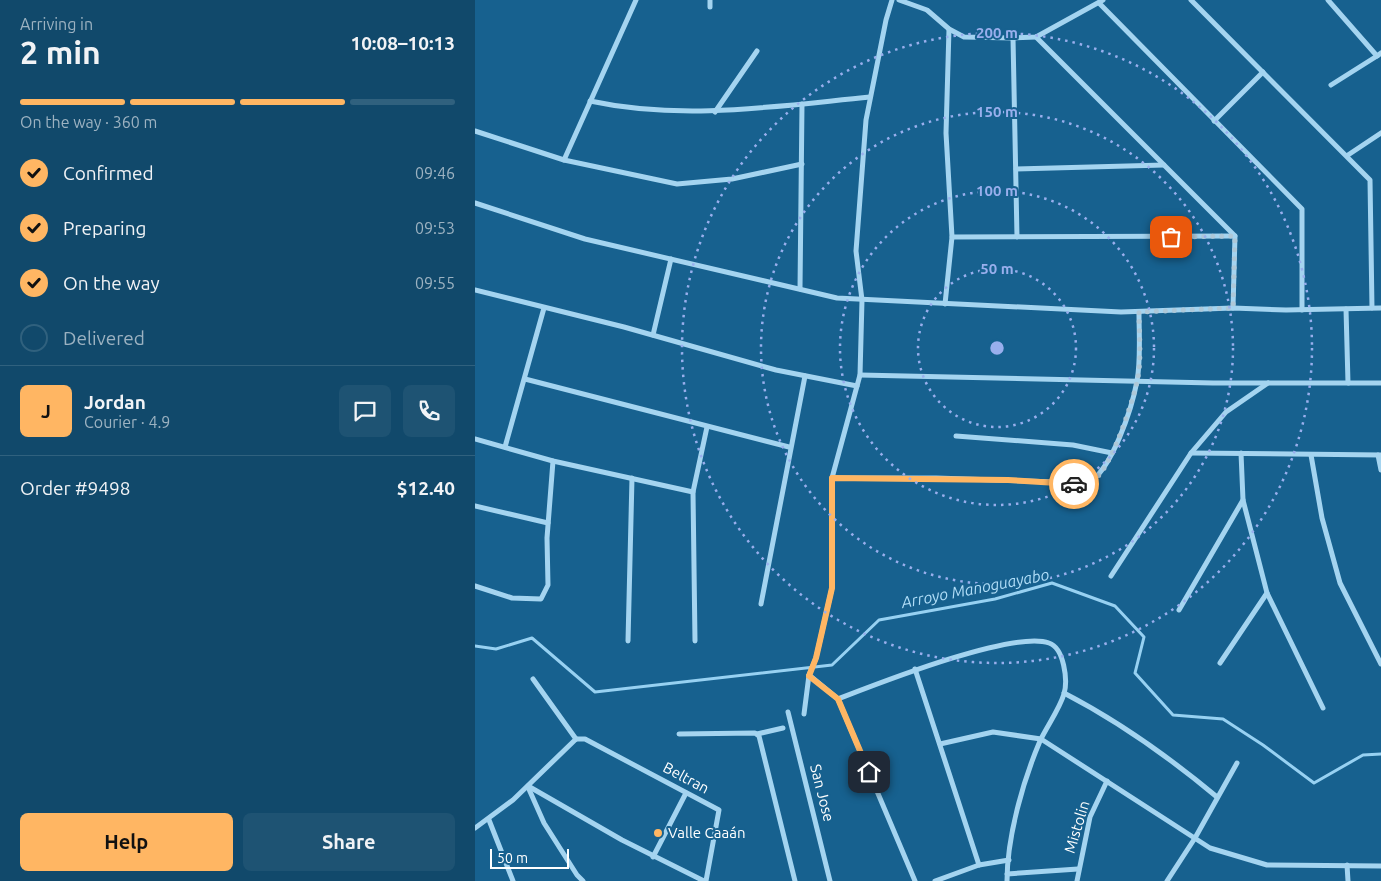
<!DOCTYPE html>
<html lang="en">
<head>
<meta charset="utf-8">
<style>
  body { margin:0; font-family:Ubuntu,sans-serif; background:#1e5373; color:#f1f3f6; height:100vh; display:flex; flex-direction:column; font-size:19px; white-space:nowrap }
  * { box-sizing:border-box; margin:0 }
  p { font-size:16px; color:#9cb2c1 }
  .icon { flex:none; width:28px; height:28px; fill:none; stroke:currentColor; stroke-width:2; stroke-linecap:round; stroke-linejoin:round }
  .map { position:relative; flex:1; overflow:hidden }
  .details { display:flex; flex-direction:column; background:#11496b; width:475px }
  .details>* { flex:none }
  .scale { position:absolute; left:15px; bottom:12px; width:79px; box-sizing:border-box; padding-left:5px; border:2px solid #fff; border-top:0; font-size:14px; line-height:18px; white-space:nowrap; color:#fff; -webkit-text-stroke:4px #17618f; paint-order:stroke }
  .pin { position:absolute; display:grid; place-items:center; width:42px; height:42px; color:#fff; margin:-21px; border-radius:10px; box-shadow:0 2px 8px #0006 }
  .courier { position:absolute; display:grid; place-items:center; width:50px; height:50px; margin:-25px; border:4px solid #ffb663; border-radius:50%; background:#fff; color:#222; box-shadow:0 1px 6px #0007 }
  .summary em { font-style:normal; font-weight:700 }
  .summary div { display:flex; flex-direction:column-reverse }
  .summary { display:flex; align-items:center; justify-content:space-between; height:85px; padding:0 20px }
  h1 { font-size:32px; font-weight:700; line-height:38px }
  .bar { display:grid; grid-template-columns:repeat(4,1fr); gap:8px 5px; align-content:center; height:60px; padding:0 20px }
  .bar i { height:6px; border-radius:4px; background:#30617e }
  .bar .active { background:#ffb663 }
  .bar p { grid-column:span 4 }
  .line { display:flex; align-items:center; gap:12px; padding:0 20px; border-top:1px solid #30617e }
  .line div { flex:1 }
  .round { display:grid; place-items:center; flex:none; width:52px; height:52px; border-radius:8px; background:#1e5373 }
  ol { padding:0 20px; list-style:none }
  li { display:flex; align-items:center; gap:15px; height:55px }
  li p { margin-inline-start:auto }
  li .icon { padding:5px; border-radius:50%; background:#ffb663; color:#111; stroke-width:4 }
  li:last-child { color:#9cb2c1 }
  li i { width:28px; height:28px; border:2px solid #30617e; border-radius:50% }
  .primary-button { display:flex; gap:10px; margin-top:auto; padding:10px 20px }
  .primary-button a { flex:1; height:58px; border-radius:8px; background:#ffb663; color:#111; font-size:20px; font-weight:700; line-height:58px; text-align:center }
  .primary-button a+a { background:#1e5373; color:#f1f3f6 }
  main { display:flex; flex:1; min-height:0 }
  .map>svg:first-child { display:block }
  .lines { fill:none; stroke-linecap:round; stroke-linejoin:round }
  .stream { stroke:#97d1f2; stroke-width:3 }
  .street { stroke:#a4d4f0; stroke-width:5 }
  .done { stroke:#aec8d8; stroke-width:5; stroke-dasharray:0 9 }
  .route { stroke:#ffb663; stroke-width:6 }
  .ring { fill:none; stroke:#99afed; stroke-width:2.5; stroke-dasharray:2.5 5 }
  .poi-dot { fill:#ffb663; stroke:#17618f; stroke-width:2 }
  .labels { text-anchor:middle; stroke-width:4; stroke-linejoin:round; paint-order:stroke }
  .street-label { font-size:15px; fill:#fff; stroke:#17618f }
  .poi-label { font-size:15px; fill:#fff; stroke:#17618f; text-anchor:start }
  .water-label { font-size:16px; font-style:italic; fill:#b0ddf7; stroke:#17618f }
  .centre { fill:#99afed; stroke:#17618f; stroke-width:2.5 }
  .ring-label { font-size:15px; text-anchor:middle; font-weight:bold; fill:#99afed; stroke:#17618f; stroke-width:4; stroke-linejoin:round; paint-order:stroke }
</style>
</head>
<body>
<main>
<section class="details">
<div class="summary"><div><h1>2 min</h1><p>Arriving in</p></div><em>10:08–10:13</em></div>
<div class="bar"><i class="active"></i><i class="active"></i><i class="active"></i><i></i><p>On the way · 360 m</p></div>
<ol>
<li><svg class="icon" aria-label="check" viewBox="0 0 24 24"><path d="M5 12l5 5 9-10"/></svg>Confirmed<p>09:46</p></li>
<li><svg class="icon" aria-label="check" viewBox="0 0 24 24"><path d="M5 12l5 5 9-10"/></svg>Preparing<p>09:53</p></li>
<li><svg class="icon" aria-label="check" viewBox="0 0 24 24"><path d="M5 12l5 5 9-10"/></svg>On the way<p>09:55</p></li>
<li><i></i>Delivered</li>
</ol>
<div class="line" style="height:90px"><b class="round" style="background:#ffb663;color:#111">J</b><div><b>Jordan</b><p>Courier · 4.9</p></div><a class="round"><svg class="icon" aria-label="chat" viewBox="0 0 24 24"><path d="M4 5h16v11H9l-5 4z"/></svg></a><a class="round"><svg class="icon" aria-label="phone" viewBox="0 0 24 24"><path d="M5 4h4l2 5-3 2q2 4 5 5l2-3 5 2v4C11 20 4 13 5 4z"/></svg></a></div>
<div class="line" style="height:65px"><div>Order #9498</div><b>$12.40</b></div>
<div class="primary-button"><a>Help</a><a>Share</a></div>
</section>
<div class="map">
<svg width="906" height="881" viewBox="0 0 906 881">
  <rect width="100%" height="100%" fill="#17618f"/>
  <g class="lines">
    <path class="stream" d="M0,646L21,649L57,638L120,692L357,665L404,620L520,599L577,583L640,606L669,637L660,673L698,715L748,719L788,745L839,783L888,755L906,754"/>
    <g class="street">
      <path d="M424,0L452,10L474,29L489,37L538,38L561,37L628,0"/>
      <path d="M716,0L895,180L897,308"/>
      <path d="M853,0L902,56L906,53"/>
      <path d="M624,3L827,209V310"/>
      <path d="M235,7V0"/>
      <path d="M561,37L760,236L758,308"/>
      <path d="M538,38L542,237"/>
      <path d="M856,85L902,56"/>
      <path d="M115,101C208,121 302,106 395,97"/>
      <path d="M240,112L282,51"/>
      <path d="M739,121L788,72"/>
      <path d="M0,131L89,160L202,184L257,179L327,164"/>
      <path d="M873,155L906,133"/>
      <path d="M89,160L161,0"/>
      <path d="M541,169L689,165"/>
      <path d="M0,203L110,239L362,298L646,312L758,308L811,310L906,308"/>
      <path d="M477,237L760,236"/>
      <path d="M325,289L327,104"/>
      <path d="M0,290L149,327L301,370L382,386"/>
      <path d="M470,304L477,237L471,133L474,29"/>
      <path d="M871,309L873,383"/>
      <path d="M178,335L196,259"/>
      <path d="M385,375L738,383H906"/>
      <path d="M50,379L314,447"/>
      <path d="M481,436L598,445L637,453"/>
      <path d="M0,439L78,461L218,492"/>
      <path d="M30,447L69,308"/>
      <path d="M716,453L906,455"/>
      <path d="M766,453L768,500L792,593L848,708"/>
      <path d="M836,455L847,518L865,583L906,664"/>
      <path d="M903,455L906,470"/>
      <path d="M357,478H461L613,483C637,470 657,408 662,381C666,360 664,334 664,312"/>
      <path d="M0,506L73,523"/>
      <path d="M636,576L716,453L751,412L793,383"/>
      <path d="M0,586L37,598L66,599L73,585L72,538L78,461"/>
      <path d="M286,604L330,376"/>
      <path d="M704,610L768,500"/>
      <path d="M153,641L157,478"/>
      <path d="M220,641L218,492L232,427"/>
      <path d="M745,663L792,593"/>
      <path d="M440,669L504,865"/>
      <path d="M334,675L363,699L440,881"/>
      <path d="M58,679L101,739"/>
      <path d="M589,693C645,722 694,757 742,797"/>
      <path d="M363,699C402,684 538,630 574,643C589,648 593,680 589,694C584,710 572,726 565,741C548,781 532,837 532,881"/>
      <path d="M313,712L355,881"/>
      <path d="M329,714L334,675L341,658L357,588V478L385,375L387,300L381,251L391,120L411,20L417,0"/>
      <path d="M204,734L280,733L284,736L320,881"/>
      <path d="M282,734L308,728"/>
      <path d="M101,739H110L244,810L231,881"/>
      <path d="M465,744L518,732L566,739L735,848L792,865L906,866"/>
      <path d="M53,786L147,840L229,881"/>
      <path d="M53,787L69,823L102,875L108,881"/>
      <path d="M14,820L38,881"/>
      <path d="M0,828L38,800L101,739"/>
      <path d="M178,857L211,793"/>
      <path d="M872,865L873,881"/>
      <path d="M532,874L603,869"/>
      <path d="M460,881L504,865L534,860"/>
      <path d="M602,881L615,817L632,781"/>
      <path d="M692,881L720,838L762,763"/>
    </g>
  </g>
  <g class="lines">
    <path class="done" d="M599,484C606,484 615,483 621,478C637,465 657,403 662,382C667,361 664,334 664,312L758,308L760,236L696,237"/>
    <path class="route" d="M394,772L363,699L334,676L341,658L357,588V478L533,480L599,484"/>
  </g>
  <g class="ring">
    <circle cx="522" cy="348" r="79"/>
    <circle cx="522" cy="348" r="157"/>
    <circle cx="522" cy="348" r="236"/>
    <circle cx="522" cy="348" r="315"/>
  </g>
  <circle class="poi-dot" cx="183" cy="833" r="5"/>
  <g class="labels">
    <g class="street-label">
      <text transform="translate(211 778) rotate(28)" y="5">Beltran</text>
      <text transform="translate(347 793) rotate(76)" y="5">San Jose</text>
      <text transform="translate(602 827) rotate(-73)" y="5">Mistolin</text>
    </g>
    <g class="poi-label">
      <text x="193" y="838">Valle Caaán</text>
    </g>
    <g class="water-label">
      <text transform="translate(500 588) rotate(-11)" y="6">Arroyo Manoguayabo</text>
    </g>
  </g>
  <circle cx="522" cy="348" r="8" class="centre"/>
  <g class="ring-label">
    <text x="522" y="38">200 m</text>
    <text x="522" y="117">150 m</text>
    <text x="522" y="196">100 m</text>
    <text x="522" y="274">50 m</text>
  </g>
</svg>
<div class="scale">50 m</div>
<div class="pin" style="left:696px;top:237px;background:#ea580c"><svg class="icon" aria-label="bag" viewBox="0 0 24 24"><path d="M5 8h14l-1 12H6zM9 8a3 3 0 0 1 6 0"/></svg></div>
<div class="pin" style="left:394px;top:772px;background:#1f2937"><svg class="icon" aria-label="home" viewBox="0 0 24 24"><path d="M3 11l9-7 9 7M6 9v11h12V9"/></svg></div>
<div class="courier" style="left:599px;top:484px"><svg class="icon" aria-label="car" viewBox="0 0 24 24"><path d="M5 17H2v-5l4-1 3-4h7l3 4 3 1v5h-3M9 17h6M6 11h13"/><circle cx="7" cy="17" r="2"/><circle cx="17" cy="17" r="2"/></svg></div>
</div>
</main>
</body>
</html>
